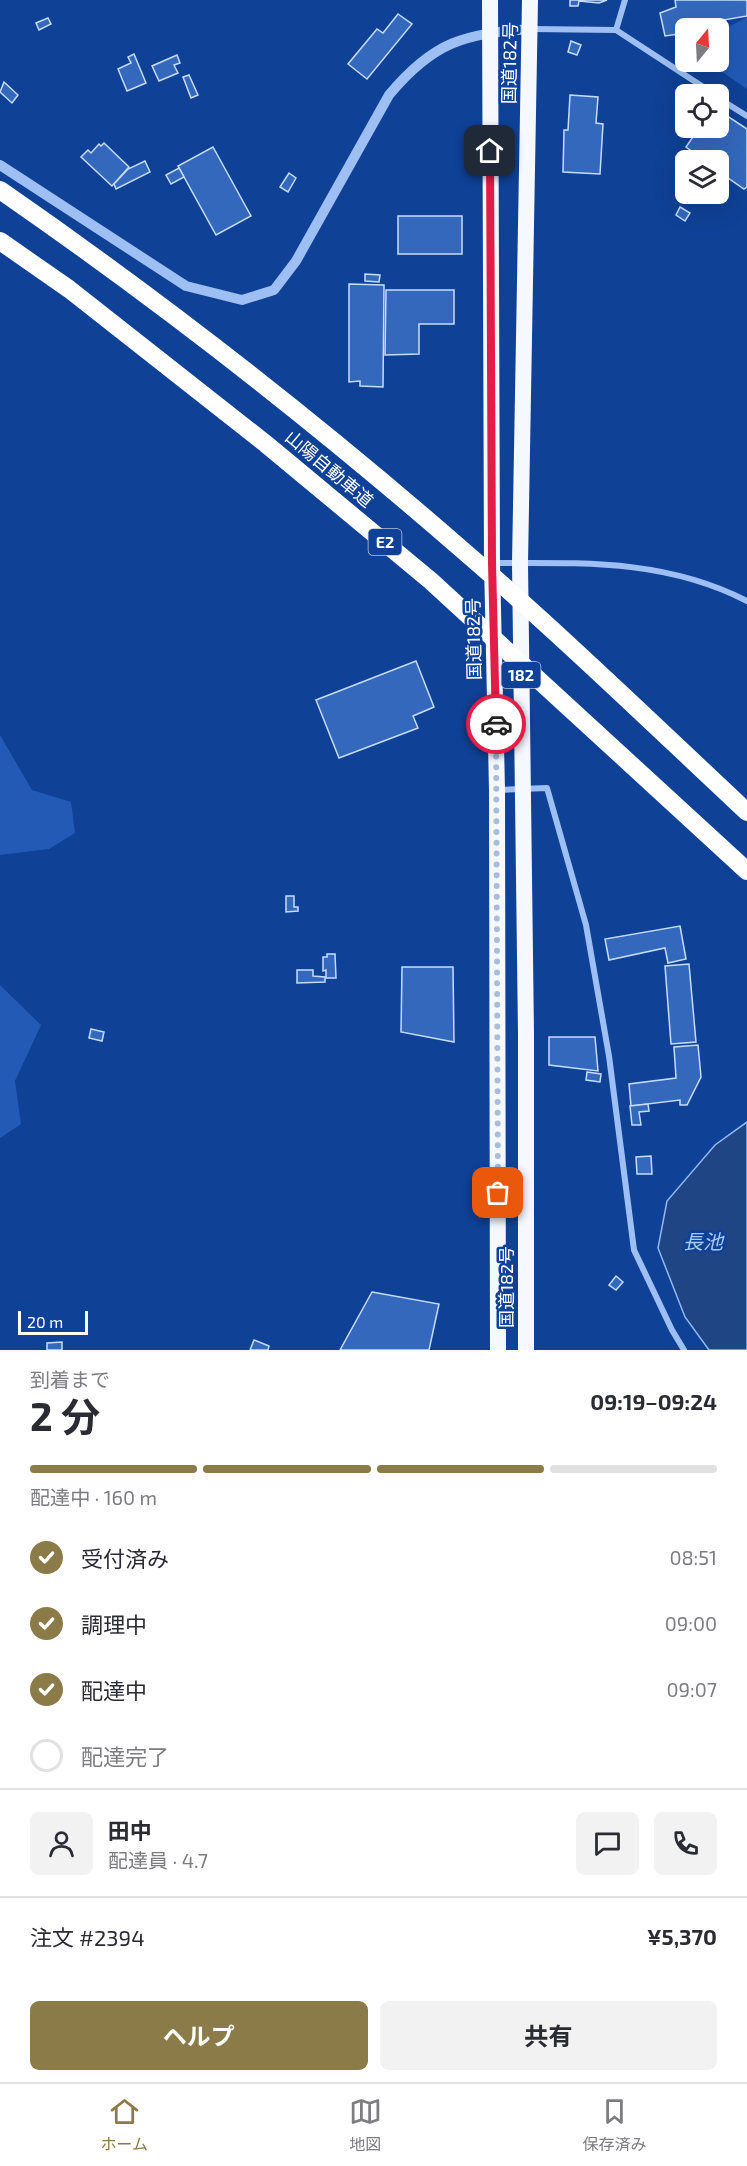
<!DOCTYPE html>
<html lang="ja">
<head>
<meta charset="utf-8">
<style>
  body { margin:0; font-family:"Exo 2","Noto Sans JP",sans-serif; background:#f2f2f3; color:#2b2b33; height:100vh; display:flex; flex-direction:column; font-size:22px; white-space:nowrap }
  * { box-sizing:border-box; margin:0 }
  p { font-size:20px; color:#7c7c81 }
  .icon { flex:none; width:33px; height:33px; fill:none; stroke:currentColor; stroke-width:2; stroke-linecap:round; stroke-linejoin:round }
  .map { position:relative; height:1350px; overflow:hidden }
  .sheet { display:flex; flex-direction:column; background:#fff; flex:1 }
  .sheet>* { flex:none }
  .needle { width:39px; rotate:18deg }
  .fabs { position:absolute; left:675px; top:18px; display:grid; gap:12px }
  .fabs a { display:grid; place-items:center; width:54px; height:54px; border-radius:9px; background:#fff; box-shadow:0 6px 24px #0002; font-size:30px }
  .scale { position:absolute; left:18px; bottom:15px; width:70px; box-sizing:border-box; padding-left:6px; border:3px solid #fff; border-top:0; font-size:16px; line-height:21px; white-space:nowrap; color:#fff; -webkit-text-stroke:4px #0f4196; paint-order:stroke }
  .pin { position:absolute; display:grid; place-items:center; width:51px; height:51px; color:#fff; margin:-26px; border-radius:12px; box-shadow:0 3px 9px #0006 }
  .courier { position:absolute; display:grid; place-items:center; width:60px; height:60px; margin:-30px; border:4px solid #e11d48; border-radius:50%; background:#fff; color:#222; box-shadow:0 2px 8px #0007 }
  .head em { font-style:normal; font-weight:700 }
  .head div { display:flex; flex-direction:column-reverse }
  .head { display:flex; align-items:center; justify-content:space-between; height:102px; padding:0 30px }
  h1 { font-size:39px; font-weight:700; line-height:45px }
  .bar { display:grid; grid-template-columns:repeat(4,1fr); gap:9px 6px; align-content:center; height:72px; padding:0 30px }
  .bar i { height:8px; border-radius:4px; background:#e1e1e2 }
  .bar .active { background:#8a7b48 }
  .bar p { grid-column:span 4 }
  .line { display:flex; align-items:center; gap:15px; padding:0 30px; border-top:2px solid #e1e1e2 }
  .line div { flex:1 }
  .round { display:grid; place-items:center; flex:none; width:63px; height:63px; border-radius:9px; background:#f2f2f3 }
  ol { padding:0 30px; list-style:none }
  li { display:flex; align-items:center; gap:18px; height:66px }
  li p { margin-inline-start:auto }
  li .icon { padding:6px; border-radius:50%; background:#8a7b48; color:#fff; stroke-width:4 }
  li:last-child { color:#7c7c81 }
  li i { width:33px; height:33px; border:3px solid #e1e1e2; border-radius:50% }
  .button { display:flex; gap:12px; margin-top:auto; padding:12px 30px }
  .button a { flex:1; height:69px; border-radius:9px; background:#8a7b48; color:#fff; font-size:24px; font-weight:700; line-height:69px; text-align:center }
  .button a+a { background:#f2f2f3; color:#2b2b33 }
  .dock { display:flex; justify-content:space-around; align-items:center; height:84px; border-top:2px solid #e1e1e2; background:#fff; font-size:16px; color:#7c7c81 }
  .dock a { display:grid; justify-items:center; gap:3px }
  .dock .active { color:#8a7b48 }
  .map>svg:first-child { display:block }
  .green { fill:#225ab5 }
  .water { fill:#204584; stroke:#8fb9f8; stroke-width:1.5 }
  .building { fill:#3468bc; stroke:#c6dcfe; stroke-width:1.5 }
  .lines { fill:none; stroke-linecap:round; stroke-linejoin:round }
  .minor { stroke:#9ebff4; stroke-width:6 }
  .tertiary { stroke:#9ebff4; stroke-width:10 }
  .trunk { stroke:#f5f8ff; stroke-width:16 }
  .motorway-bridge { stroke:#fff; stroke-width:18 }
  .done { stroke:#abbcda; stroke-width:6; stroke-dasharray:0 10.8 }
  .route { stroke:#e11d48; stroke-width:8 }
  .labels { text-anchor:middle; stroke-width:5; stroke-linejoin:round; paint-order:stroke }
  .shield { fill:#0f4196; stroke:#b7c6e0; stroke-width:1.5 }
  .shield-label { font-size:16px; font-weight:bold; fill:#fff }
  .street-label { font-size:18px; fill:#fff; stroke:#0f4196 }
  .water-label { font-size:20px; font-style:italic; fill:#aacafb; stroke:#0f4196 }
</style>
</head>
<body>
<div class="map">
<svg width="747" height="1350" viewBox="0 0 747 1350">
  <rect width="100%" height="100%" fill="#0f4196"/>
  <g class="green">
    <path d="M747,17V89L712,65L713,62H718L719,32Z"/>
    <path d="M0,735L32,790L71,802L75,833L49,849L0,855Z"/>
    <path d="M0,985L41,1025L15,1081L21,1124L0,1138Z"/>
  </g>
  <path class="water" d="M747,1122V1350H709L685,1317L658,1248L667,1201L715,1145Z"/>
  <g class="building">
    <path d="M570,0H607L599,3L579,1L578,6H570Z"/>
    <path d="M675,0H747V16L717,21L718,28H686V33L665,36L660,13L676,7Z"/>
    <path d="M398,14L412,24L367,79L348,64L377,29L383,33Z"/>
    <path d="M48,18L51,24L39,30L36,23Z"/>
    <path d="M571,41L581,45L577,55L568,52Z"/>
    <path d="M134,54L146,83L127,91L118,69L131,63L128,57Z"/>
    <path d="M177,55L180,63L174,65L178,73L159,81L152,66Z"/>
    <path d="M189,75L198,95L191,98L183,77Z"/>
    <path d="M4,82L18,95L12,103L0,92Z"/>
    <path d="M570,95L598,97L596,123L603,124L600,174L563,172L564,130H568Z"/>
    <path d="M718,110L747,129V187L744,189L718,171V160H704L686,147L699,128H718Z"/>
    <path d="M104,143L129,167L112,186L81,157L88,150L91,153L99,144L101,146Z"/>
    <path d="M213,147L251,216L216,235L178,166Z"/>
    <path d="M145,161L150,172L116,189L114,184L128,169Z"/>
    <path d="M179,168L184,177L171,184L166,175Z"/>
    <path d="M289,173L296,178L288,192L280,187Z"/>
    <path d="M680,207L690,213L685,221L676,215Z"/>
    <rect x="398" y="216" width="64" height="38"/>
    <path d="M365,274L380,275L379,282L365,281Z"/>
    <path d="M349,284L384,285L383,387L360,386V381L349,382Z"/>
    <path d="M386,290H454V324H419V354L385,355Z"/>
    <path d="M416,661L434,707L413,716L418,728L339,758L316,700Z"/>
    <path d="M286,896H294V907H298V911L286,912Z"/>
    <path d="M680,926L686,959L668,963L665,948L609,960L605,939Z"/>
    <path d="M327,954H335L336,978H326V970L323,971V957H327Z"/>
    <path d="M689,964L696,1042L671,1044L665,966Z"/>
    <path d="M402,967H453L454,1042L401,1032Z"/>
    <path d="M297,970H313V976L325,977V982L297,983Z"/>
    <path d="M91,1029L104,1032L102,1041L89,1038Z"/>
    <path d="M549,1037H595L598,1071L549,1065Z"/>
    <path d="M698,1045L701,1077L687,1105H680V1100L631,1106L629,1084L676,1078L674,1047Z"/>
    <path d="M587,1072L601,1074L600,1082L586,1080Z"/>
    <path d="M648,1104L649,1111L639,1112L641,1125H632L630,1106Z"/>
    <path d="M651,1156L652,1174H637L636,1157Z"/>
    <path d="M616,1276L623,1282L616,1290L609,1285Z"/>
    <path d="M372,1292L439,1304L429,1350H340Z"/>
    <path d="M254,1340L269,1346L268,1350H250Z"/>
    <path d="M62,1342V1350H47V1343Z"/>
  </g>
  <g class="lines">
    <g class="minor">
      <path d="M532,29L616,30L714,94"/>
      <path d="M616,30L625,0"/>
      <path d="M718,98L747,116"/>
      <path d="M493,563C583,563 665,559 747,601"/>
      <path d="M498,790L547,788L586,925L609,1056L634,1250L672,1330L684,1350"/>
    </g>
    <path class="tertiary" d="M0,165L186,286L242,300L274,290L296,261L389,95C434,41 464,34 531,29"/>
    <g class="trunk">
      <path d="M490,0L492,563L497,790L498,1350"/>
      <path d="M526,1350V1034L520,563L530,0"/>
    </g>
    <g class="motorway-bridge">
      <path d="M0,190C159,300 313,420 459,547C558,632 652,723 747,812"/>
      <path d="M0,241L69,289L266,444L431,581L747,871"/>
    </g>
  </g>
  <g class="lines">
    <path class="done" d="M496,724L498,1193"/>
    <path class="route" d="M490,151L492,563L496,724"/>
  </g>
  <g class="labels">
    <g class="shield">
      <rect x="368.5" y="529" width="33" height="26" rx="4.5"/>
      <rect x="501.5" y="662" width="39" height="26" rx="4.5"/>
    </g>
    <g class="shield-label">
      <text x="385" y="548">E2</text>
      <text x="521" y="681">182</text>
    </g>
    <g class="street-label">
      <text transform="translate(510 63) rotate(-89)" y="6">国道182号</text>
      <text transform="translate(329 469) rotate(40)" y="6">山陽自動車道</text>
      <text transform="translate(474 639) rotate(-91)" y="6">国道182号</text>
      <text transform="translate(507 1287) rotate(-90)" y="6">国道182号</text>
    </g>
    <g class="water-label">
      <text x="703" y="1249">長池</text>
    </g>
  </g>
</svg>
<div class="fabs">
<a><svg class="needle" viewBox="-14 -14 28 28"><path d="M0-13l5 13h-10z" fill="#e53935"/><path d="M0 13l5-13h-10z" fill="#7c7c81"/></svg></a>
<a><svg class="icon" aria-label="locate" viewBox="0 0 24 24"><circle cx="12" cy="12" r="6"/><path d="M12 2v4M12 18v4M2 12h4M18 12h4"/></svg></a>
<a><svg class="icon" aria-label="layers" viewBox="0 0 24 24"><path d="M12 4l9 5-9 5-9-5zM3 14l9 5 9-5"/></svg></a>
</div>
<div class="scale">20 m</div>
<div class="pin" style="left:498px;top:1193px;background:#ea580c"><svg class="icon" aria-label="bag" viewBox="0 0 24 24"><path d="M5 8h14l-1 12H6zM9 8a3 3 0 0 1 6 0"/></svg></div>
<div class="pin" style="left:490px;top:151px;background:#1f2937"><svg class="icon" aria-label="home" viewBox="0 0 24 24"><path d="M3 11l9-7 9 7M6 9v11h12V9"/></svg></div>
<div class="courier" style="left:496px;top:724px"><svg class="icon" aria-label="car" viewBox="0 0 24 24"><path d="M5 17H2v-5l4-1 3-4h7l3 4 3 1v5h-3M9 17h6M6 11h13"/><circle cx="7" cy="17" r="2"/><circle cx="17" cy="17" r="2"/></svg></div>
</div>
<section class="sheet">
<div class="head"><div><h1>2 分</h1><p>到着まで</p></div><em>09:19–09:24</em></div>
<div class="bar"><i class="active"></i><i class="active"></i><i class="active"></i><i></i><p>配達中 · 160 m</p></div>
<ol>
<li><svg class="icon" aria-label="check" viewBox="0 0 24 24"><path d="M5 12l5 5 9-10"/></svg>受付済み<p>08:51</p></li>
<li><svg class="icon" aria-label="check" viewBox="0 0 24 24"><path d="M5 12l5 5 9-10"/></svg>調理中<p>09:00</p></li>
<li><svg class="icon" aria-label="check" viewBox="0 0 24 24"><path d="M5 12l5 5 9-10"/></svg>配達中<p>09:07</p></li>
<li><i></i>配達完了</li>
</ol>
<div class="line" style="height:108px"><a class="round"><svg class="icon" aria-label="person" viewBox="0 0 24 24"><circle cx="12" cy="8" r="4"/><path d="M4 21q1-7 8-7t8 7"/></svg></a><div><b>田中</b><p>配達員 · 4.7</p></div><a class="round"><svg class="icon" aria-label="chat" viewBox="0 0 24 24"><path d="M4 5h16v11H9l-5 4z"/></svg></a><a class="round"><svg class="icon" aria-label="phone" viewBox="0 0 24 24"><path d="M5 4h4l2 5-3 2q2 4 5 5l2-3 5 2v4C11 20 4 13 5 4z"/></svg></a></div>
<div class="line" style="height:78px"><div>注文 #2394</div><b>¥5,370</b></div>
<div class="button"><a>ヘルプ</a><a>共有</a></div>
</section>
<nav class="dock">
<a class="active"><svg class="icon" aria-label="home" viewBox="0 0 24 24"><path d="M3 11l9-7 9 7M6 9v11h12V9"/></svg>ホーム</a>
<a><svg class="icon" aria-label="map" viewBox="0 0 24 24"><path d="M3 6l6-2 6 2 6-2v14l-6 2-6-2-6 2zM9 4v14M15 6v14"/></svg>地図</a>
<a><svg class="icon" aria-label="saved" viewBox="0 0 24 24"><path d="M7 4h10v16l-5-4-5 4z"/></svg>保存済み</a>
</nav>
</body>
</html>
